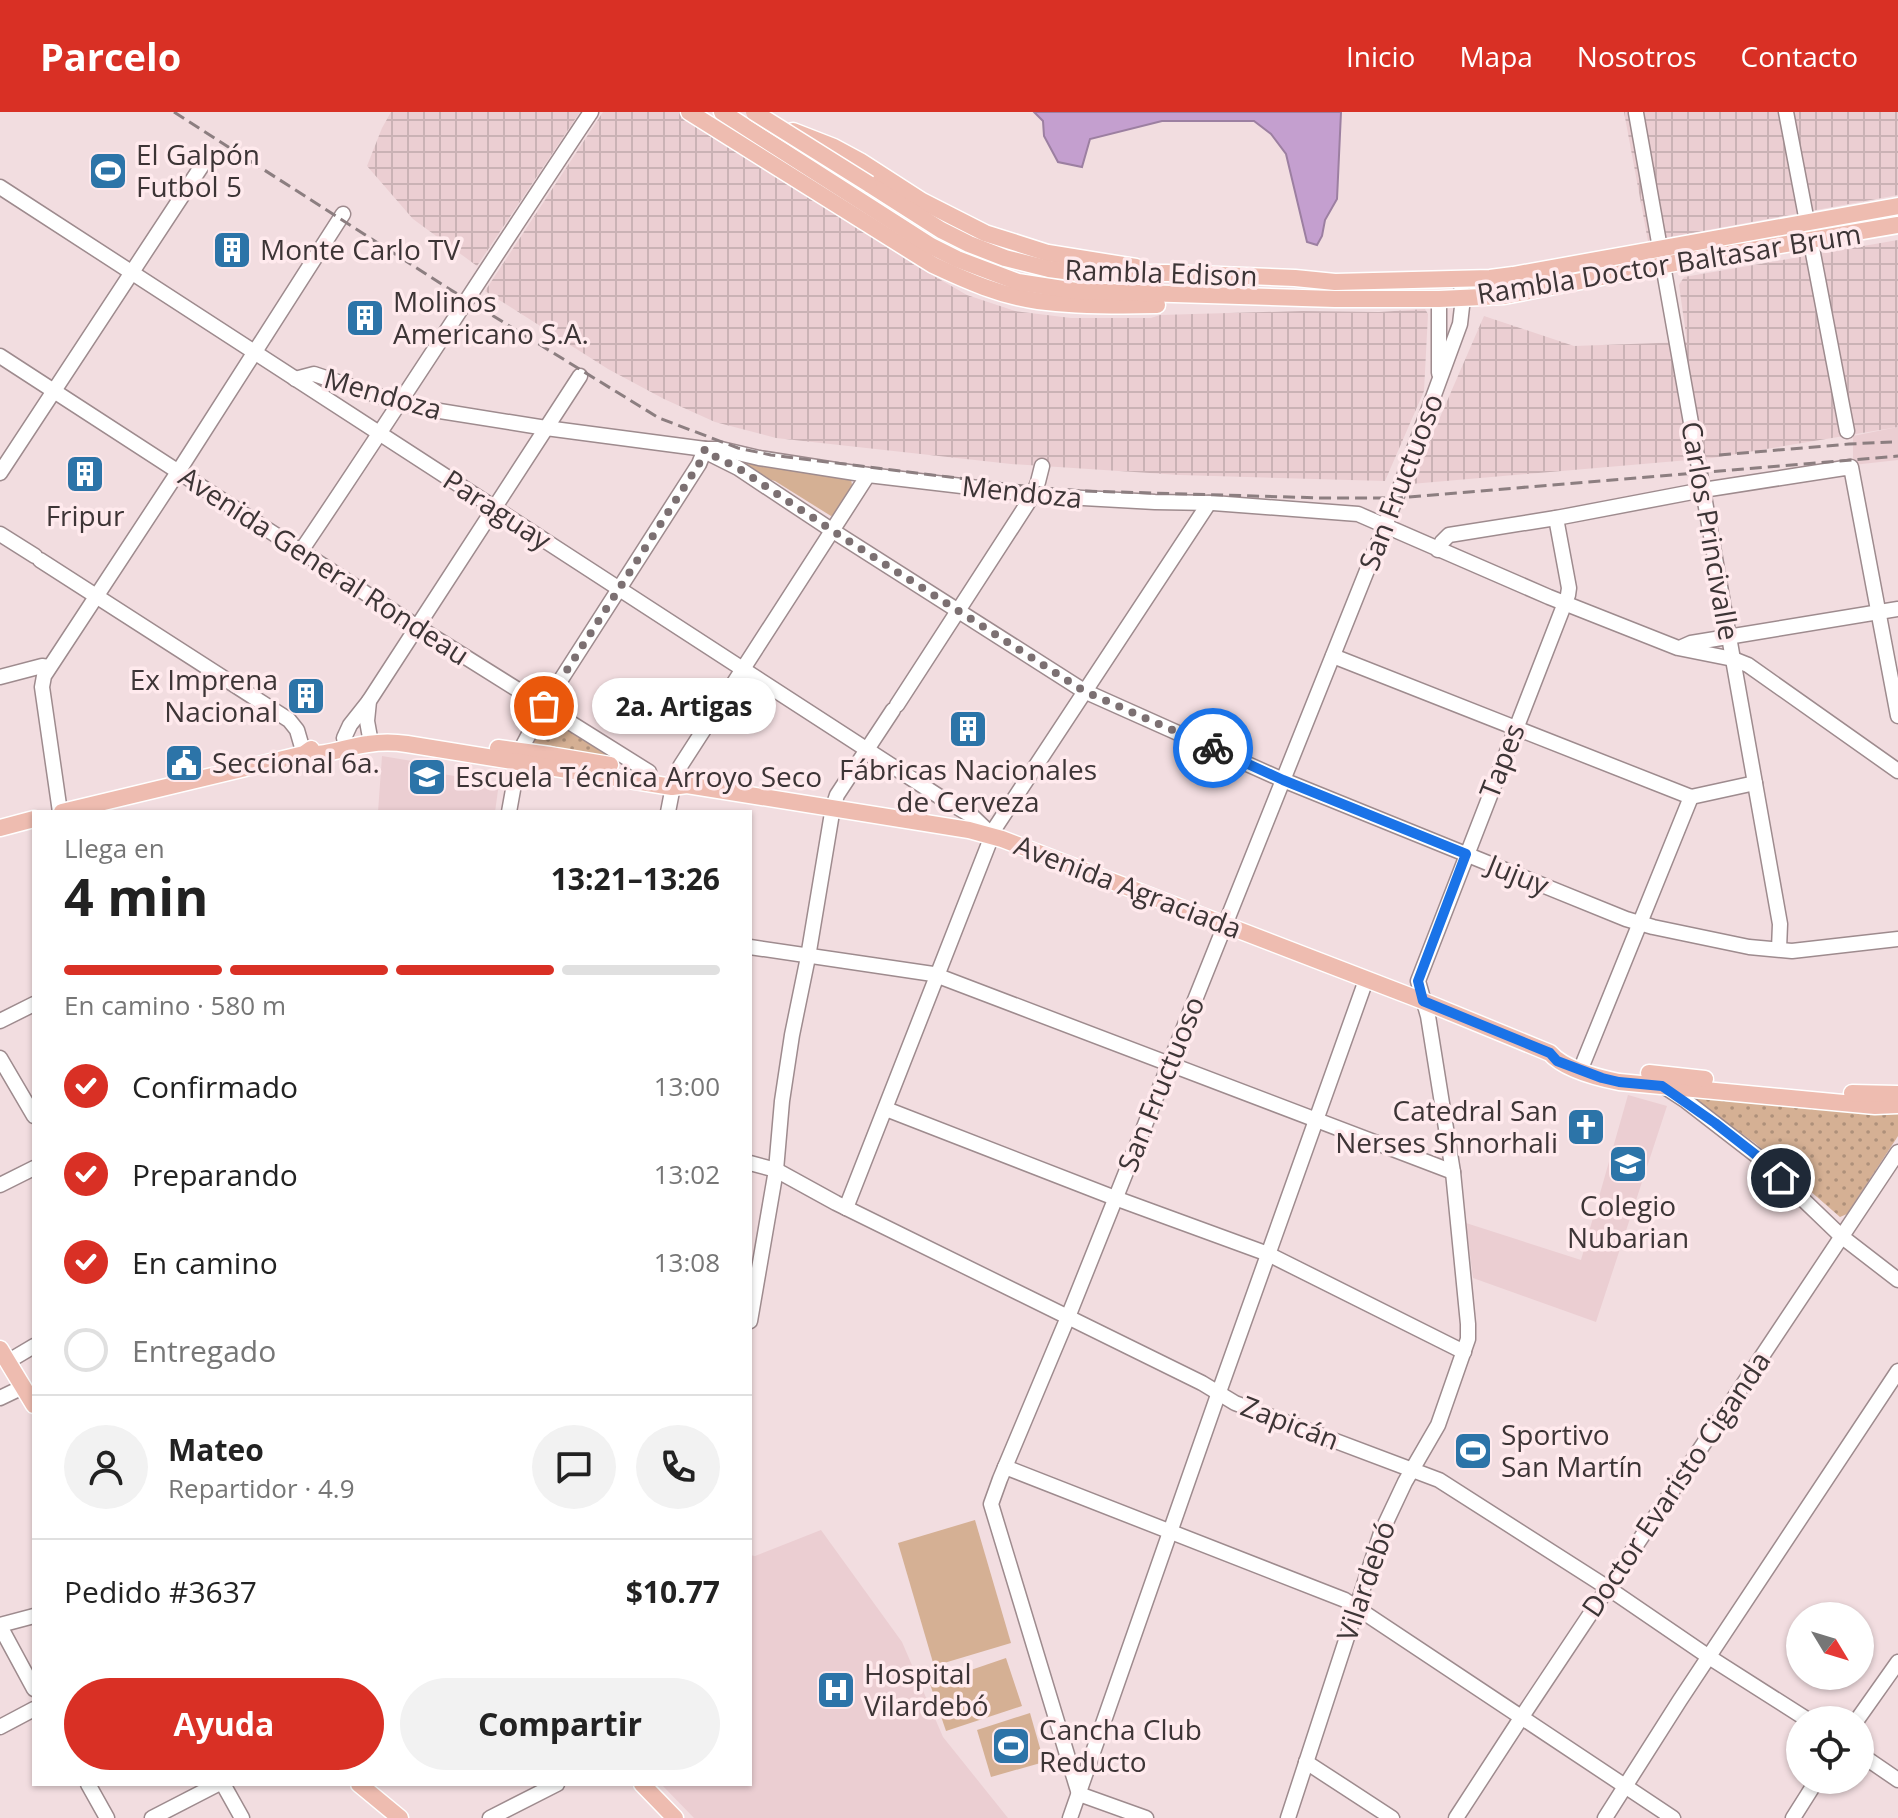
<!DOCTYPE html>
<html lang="es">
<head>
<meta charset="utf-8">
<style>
  body { margin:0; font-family:"Open Sans",sans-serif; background:#f2f2f2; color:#222; height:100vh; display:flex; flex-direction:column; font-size:30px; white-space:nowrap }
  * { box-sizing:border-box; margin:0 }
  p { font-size:26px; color:#767676 }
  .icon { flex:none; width:44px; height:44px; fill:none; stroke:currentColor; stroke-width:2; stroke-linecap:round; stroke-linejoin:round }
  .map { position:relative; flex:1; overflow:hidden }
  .details { position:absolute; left:32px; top:698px; width:720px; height:976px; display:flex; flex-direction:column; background:#fff; border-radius:0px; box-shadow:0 2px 6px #0004 }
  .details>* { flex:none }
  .needle { width:52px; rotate:128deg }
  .controls { position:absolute; left:1786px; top:1490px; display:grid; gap:16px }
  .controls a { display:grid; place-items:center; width:88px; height:88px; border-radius:50%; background:#fff; box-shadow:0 2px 6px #0004; font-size:40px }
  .pin { position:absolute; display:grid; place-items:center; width:68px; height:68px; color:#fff; margin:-34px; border:4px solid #fff; border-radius:50%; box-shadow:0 2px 8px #0007 }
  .courier { position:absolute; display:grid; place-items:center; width:80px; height:80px; margin:-40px; border:6px solid #1a73e8; border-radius:50%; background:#fff; color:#222; box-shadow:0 2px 10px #0007 }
  .bubble { position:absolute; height:56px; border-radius:28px; background:#fff; box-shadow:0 2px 6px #0004; font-size:26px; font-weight:700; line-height:56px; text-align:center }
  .head em { font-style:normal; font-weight:700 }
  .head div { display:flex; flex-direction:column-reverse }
  .head { display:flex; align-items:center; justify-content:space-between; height:136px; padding:0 32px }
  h1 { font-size:52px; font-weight:700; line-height:60px }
  .bar { display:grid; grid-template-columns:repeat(4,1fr); gap:12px 8px; align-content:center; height:96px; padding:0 32px }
  .bar i { height:10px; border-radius:6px; background:#e0e0e0 }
  .bar .selected { background:#d93025 }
  .bar p { grid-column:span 4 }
  .line { display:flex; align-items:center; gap:20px; padding:0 32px; border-top:2px solid #e0e0e0 }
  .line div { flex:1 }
  .round { display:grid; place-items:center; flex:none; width:84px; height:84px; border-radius:42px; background:#f2f2f2 }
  ol { padding:0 32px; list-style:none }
  li { display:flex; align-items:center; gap:24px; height:88px }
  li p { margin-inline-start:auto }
  li .icon { padding:8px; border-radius:50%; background:#d93025; color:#fff; stroke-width:4 }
  li:last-child { color:#767676 }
  li i { width:44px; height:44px; border:4px solid #e0e0e0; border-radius:50% }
  .primary-button { display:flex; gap:16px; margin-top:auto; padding:16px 32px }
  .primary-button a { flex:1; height:92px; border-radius:48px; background:#d93025; color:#fff; font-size:32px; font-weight:700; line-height:92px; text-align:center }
  .primary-button a+a { background:#f2f2f2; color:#222 }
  header { display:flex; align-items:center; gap:48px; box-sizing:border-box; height:112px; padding:0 40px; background:#d93025; color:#fff }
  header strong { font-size:38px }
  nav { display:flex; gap:44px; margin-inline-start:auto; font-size:28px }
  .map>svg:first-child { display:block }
  .built { fill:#ebced2 }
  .industrial { fill:url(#industrial-grid) }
  .grass { fill:#d5b094 }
  .park { fill:url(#park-dots) }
  .water { fill:#c49fcf; stroke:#9c7fa1; stroke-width:2 }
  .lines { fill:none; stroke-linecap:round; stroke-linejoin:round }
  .minor-casing { stroke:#9e8b8e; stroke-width:17 }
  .major-casing { stroke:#fff; stroke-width:19 }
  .minor { stroke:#fff; stroke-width:14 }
  .major { stroke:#eebcb0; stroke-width:16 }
  .rail { stroke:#8c7e80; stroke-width:3; stroke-dasharray:12 6; stroke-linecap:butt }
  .major-bridge-casing { stroke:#fff; stroke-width:19; stroke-linecap:butt }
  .major-bridge { stroke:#eebcb0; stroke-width:16 }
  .done { stroke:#7c7072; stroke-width:8; stroke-dasharray:0 14.4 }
  .route { stroke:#1a73e8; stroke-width:10 }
  .labels { text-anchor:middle; stroke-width:7; stroke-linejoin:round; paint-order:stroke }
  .poi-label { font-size:28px; fill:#3d3536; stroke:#ffeaed; text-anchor:start }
  .street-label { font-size:28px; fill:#3d3536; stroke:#ffeaed }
</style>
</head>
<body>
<header>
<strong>Parcelo</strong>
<nav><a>Inicio</a><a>Mapa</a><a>Nosotros</a><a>Contacto</a></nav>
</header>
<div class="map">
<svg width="1898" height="1706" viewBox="0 0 1898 1706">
  <defs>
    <pattern id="industrial-grid" width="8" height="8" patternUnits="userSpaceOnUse" patternTransform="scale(2)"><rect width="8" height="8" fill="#ebced2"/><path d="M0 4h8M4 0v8" fill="none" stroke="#cab2b5"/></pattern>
    <pattern id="park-dots" width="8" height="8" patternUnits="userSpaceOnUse" patternTransform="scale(2)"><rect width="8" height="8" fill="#d5b094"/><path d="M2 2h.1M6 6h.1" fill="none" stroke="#ae907a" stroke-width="1.8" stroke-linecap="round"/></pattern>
  </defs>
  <rect width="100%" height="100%" fill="#f2dde0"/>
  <g class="built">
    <path d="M1898,315V348L1853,353V324Z"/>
    <path d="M382,644L424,651L423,659L499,671L495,700H378Z"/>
    <path d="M1628,983L1667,994L1596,1210L1473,1166L1466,1111L1581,1148Z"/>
    <path d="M821,1418L902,1530L943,1625L1008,1706H694L661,1672H750V1443L755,1444Z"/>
  </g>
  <g class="industrial">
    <path d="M391,0H580L477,154L413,107L367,54L382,16Z"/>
    <path d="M603,0H683L913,152L967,183L1015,199L1071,206H1151L1160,203L1302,199L1379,200L1425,197L1428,202L1424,279L1385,369L1180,363L1011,352L776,326L715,310L664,287L608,257L485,179Z"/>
    <path d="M1624,0H1898V83L1648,129Z"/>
    <path d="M1898,128V315L1712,346L1411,372L1484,204L1574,234L1687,230L1679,173L1684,165Z"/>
  </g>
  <g class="grass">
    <path d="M744,349L851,367L852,373L834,403L831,404L775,369L764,366L740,351Z"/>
    <path d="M975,1408L1011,1531L934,1554L898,1431Z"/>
    <path d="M1006,1546L1022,1594L946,1619L930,1572Z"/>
    <path d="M1030,1601L1044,1650L991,1665L977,1618Z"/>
  </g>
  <g class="park">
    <path d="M547,602L618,648L535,636L532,631Z"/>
    <path d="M1692,983L1898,1000V1024L1847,1102L1840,1105L1755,1031L1692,986Z"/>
  </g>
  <path class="water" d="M1034,0H1341L1337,87L1325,108L1322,124L1317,133L1307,130L1286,42L1271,22L1254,9H1162L1090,27L1082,55L1058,50L1044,24L1043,9Z"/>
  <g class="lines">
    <g class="minor-casing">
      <g id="minor">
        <path d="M1786,0L1847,319"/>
        <path d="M1636,1L1780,812L1779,837"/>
        <path d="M0,75L943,687L972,704L992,723"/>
        <path d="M1439,187V261"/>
        <path d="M0,244L416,514L649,660"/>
        <path d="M295,267L314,262L400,291L421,296L546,316L705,337H721L759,346L868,363L1047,384L1155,390L1213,391L1358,402L1549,485L1678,536L1733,547L1748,553L1898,659"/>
        <path d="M705,337L712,343L738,356L833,419L1084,579L1283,668L1626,807L1653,815L1749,835L1792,839L1898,827"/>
        <path d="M0,361L205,49"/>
        <path d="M0,422L35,444"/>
        <path d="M1438,438L1442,430L1449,423L1556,406L1703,378L1851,355L1898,604"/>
        <path d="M301,439C399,294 493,146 591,0"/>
        <path d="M40,448L289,608L297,618L304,642"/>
        <path d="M1682,535L1691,531L1898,497"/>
        <path d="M1333,544L1691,685L1755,671"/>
        <path d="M0,565L42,554L49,555"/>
        <path d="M897,593L1033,383L1038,370L1042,354"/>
        <path d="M344,626L350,613L369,589"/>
        <path d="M371,631L367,609L369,589L580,264"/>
        <path d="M60,700L42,575L44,564L178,360L343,102"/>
        <path d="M509,700L520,639L544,594L699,352L705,337"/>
        <path d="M668,700L675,664L681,653L868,363"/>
        <path d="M750,835L933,862L1453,1060"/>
        <path d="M0,909L34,892"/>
        <path d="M0,946L34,1004"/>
        <path d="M1584,949L1691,685"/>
        <path d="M1663,974L1686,989L1761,1047L1841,1124L1898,1168"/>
        <path d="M886,997L1115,1086L1268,1142L1464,1240"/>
        <path d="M750,1051L776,1058L836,1091L1202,1271L1235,1291L1439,1368L1608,1476L1709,1545L1808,1608"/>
        <path d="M0,1073L34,1056"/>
        <path d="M846,1096L995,716L1209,391"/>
        <path d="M750,1209L776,1058L782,989L792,923L808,845L833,695L837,683L893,598"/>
        <path d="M7,1250L34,1234"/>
        <path d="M0,1286L23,1275"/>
        <path d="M1005,1355L1345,1488L1673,1706"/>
        <path d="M0,1513L34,1504"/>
        <path d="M0,1514L34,1577"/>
        <path d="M1857,1608L1898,1550"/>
        <path d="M0,1615L34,1597"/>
        <path d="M1860,1642L1898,1668"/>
        <path d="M1306,1650L1392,1706"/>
        <path d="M88,1672L107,1706"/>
        <path d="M223,1672L242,1706"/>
        <path d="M152,1706L218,1672"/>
        <path d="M490,1706L557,1672"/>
        <path d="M1070,1706L1219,1280L1366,868"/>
        <path d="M1146,1706L1079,1682L991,1392L1000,1367L1068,1205L1398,381L1460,212L1463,186L1460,167"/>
        <path d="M1288,1706L1381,1421L1405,1370L1438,1313L1468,1227V1212L1453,1060L1428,904L1418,869L1568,483L1569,476L1556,406"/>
        <path d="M1456,1706L1521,1606L1898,1040"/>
        <path d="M1605,1706L1680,1588L1898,1259"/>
        <path d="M1793,1706L1817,1668"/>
      </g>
    </g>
    <g class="major-casing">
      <g id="major">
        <path d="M689,0L933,153C967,169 1001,184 1038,189C1077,194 1117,194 1157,193"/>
        <path d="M722,0L931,134L957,147L1018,170L1076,179L1335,187H1439L1504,184L1663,153L1898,113"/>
        <path d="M793,19L834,35L860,49L922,89L985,121L1048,141L1136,155"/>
        <path d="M869,72L941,118L969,132L1005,146L1049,157L1079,161H1168L1295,166L1335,170L1490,166L1513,163L1898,94"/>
        <path d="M498,636L550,643L610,653"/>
        <path d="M304,642C328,644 344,635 368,632C381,630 394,630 407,632L672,675L687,673L969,718L1002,727L1423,889L1550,941C1564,957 1599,966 1619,970L1875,994L1898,993"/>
        <path d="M62,700L304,642L311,637"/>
        <path d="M0,716L34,707"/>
        <path d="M1649,961L1705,967"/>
        <path d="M1852,981L1898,982"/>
        <path d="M0,1237L34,1293"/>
        <path d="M359,1672L400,1706"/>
        <path d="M642,1672L675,1706"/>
      </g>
    </g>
    <use href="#minor" class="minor"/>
    <use href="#major" class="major"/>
    <g class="rail">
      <path d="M174,0L451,178L659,306L738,336L771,343L1030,375L1084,379L1323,386H1396L1898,344"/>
      <path d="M1719,343L1849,332L1892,330"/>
    </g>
    <g class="major-bridge-casing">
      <path id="major-bridge" d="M754,0L869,72"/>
    </g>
    <use href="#major-bridge" class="major-bridge"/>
  </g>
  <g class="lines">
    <path class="done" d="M544,594L699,352L705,337L712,343L738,356L833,419L1084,579L1213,636"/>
    <path class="route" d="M1213,636L1283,668L1466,742L1418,869L1423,889L1550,941L1557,949L1602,966L1619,970L1662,974L1715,1011L1761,1047L1781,1066"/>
  </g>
  <defs>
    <g id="stadium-square" transform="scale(2)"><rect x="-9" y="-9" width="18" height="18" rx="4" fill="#2c74a8" stroke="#ffeaed"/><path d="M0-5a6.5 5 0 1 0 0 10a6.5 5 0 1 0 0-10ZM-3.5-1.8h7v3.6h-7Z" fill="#fff"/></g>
    <g id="building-square" transform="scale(2)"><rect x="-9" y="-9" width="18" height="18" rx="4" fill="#2c74a8" stroke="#ffeaed"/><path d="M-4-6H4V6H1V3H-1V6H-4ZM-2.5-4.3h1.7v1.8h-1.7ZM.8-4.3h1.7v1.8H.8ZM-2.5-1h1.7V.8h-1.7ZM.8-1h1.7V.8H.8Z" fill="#fff"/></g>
    <g id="civic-square" transform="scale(2)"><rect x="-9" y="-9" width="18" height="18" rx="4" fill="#2c74a8" stroke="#ffeaed"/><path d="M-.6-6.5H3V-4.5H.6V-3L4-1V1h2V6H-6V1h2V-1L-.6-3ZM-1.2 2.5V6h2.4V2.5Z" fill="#fff"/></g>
    <g id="school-square" transform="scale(2)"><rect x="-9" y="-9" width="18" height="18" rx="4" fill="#2c74a8" stroke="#ffeaed"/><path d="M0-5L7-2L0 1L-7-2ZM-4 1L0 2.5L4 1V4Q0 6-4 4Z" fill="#fff"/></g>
    <g id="church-square" transform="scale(2)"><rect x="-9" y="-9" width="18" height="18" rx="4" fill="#2c74a8" stroke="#ffeaed"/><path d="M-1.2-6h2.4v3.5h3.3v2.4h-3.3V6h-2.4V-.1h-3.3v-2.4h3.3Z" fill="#fff"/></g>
    <g id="hospital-square" transform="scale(2)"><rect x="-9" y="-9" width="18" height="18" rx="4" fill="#2c74a8" stroke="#ffeaed"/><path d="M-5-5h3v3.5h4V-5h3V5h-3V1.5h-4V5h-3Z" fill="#fff"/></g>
  </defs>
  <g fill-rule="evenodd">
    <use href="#stadium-square" x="108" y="59"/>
    <use href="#building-square" x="232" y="138"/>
    <use href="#building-square" x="365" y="206"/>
    <use href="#building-square" x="85" y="362"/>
    <use href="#building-square" x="306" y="584"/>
    <use href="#building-square" x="968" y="617"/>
    <use href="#civic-square" x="184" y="651"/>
    <use href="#school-square" x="427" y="665"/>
    <use href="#church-square" x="1586" y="1015"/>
    <use href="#school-square" x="1628" y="1052"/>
    <use href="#stadium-square" x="1473" y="1339"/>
    <use href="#hospital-square" x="836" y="1578"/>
    <use href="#stadium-square" x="1011" y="1634"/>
  </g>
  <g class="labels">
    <g class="poi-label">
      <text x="136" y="53">El Galpón<tspan x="136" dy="32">Futbol 5</tspan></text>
      <text x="260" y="148">Monte Carlo TV</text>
      <text x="393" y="200">Molinos<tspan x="393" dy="32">Americano S.A.</tspan></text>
      <text x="85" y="414" text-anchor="middle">Fripur</text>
      <text x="278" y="578" text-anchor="end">Ex Imprena<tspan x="278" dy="32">Nacional</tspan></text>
      <text x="212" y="661">Seccional 6a.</text>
      <text x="968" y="668" text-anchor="middle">Fábricas Nacionales<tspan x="968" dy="32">de Cerveza</tspan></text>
      <text x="455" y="675">Escuela Técnica Arroyo Seco</text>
      <text x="1558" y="1009" text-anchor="end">Catedral San<tspan x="1558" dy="32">Nerses Shnorhali</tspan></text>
      <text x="1628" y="1104" text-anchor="middle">Colegio<tspan x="1628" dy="32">Nubarian</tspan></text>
      <text x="1501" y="1333">Sportivo<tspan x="1501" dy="32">San Martín</tspan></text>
      <text x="864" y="1572">Hospital<tspan x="864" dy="32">Vilardebó</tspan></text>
      <text x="1039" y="1628">Cancha Club<tspan x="1039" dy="32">Reducto</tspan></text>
    </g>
    <g class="street-label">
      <text transform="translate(1669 152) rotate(-9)" y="10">Rambla Doctor Baltasar Brum</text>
      <text transform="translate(1161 161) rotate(2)" y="10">Rambla Edison</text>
      <text transform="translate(383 282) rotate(16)" y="10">Mendoza</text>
      <text transform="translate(1401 370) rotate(-69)" y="10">San Fructuoso</text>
      <text transform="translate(1022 380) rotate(6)" y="10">Mendoza</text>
      <text transform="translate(497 398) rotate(33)" y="10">Paraguay</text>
      <text transform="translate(1710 419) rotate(80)" y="10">Carlos Princivalle</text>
      <text transform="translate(324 454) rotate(33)" y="10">Avenida General Rondeau</text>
      <text transform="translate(1502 649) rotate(-69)" y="10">Tapes</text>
      <text transform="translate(1518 763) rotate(22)" y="10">Jujuy</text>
      <text transform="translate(1128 775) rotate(21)" y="10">Avenida Agraciada</text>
      <text transform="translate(1161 972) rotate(-68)" y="10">San Fructuoso</text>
      <text transform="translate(1290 1311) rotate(21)" y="10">Zapicán</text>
      <text transform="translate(1676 1372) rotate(-56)" y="10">Doctor Evaristo Ciganda</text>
      <text transform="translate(1366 1469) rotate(-71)" y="10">Vilardebó</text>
    </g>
  </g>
</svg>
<div class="controls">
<a><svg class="needle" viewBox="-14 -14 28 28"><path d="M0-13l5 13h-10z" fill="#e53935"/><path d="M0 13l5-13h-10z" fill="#767676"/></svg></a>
<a><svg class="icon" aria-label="locate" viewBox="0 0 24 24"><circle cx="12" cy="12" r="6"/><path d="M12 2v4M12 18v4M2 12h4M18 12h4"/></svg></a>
</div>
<div class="pin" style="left:544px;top:594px;background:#ea580c"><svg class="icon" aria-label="bag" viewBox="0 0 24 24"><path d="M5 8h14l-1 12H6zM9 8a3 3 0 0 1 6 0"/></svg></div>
<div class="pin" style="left:1781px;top:1066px;background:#1f2937"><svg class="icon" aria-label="home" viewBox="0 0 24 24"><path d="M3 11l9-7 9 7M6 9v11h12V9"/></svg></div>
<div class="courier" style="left:1213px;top:636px"><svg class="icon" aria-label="bike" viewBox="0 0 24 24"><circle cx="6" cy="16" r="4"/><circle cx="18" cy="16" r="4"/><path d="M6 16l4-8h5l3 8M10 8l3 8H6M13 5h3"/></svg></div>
<div class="bubble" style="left:592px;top:566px;width:184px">2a. Artigas</div>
<section class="details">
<div class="head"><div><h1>4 min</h1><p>Llega en</p></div><em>13:21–13:26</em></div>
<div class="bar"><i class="selected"></i><i class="selected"></i><i class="selected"></i><i></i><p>En camino · 580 m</p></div>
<ol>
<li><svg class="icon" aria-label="check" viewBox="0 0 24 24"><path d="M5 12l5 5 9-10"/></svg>Confirmado<p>13:00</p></li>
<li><svg class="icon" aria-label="check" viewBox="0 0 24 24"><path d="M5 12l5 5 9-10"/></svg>Preparando<p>13:02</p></li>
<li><svg class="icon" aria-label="check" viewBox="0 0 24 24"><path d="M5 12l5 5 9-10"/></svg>En camino<p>13:08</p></li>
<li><i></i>Entregado</li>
</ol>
<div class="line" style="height:144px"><a class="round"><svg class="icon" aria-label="person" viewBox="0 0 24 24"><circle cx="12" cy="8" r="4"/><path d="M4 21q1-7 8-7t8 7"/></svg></a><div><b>Mateo</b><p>Repartidor · 4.9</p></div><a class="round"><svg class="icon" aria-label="chat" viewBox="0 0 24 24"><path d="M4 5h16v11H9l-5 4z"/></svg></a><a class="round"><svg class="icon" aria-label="phone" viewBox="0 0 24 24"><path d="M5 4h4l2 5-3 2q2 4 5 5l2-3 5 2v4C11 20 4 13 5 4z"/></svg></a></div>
<div class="line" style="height:104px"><div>Pedido #3637</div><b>$10.77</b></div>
<div class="primary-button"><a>Ayuda</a><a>Compartir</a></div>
</section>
</div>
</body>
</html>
